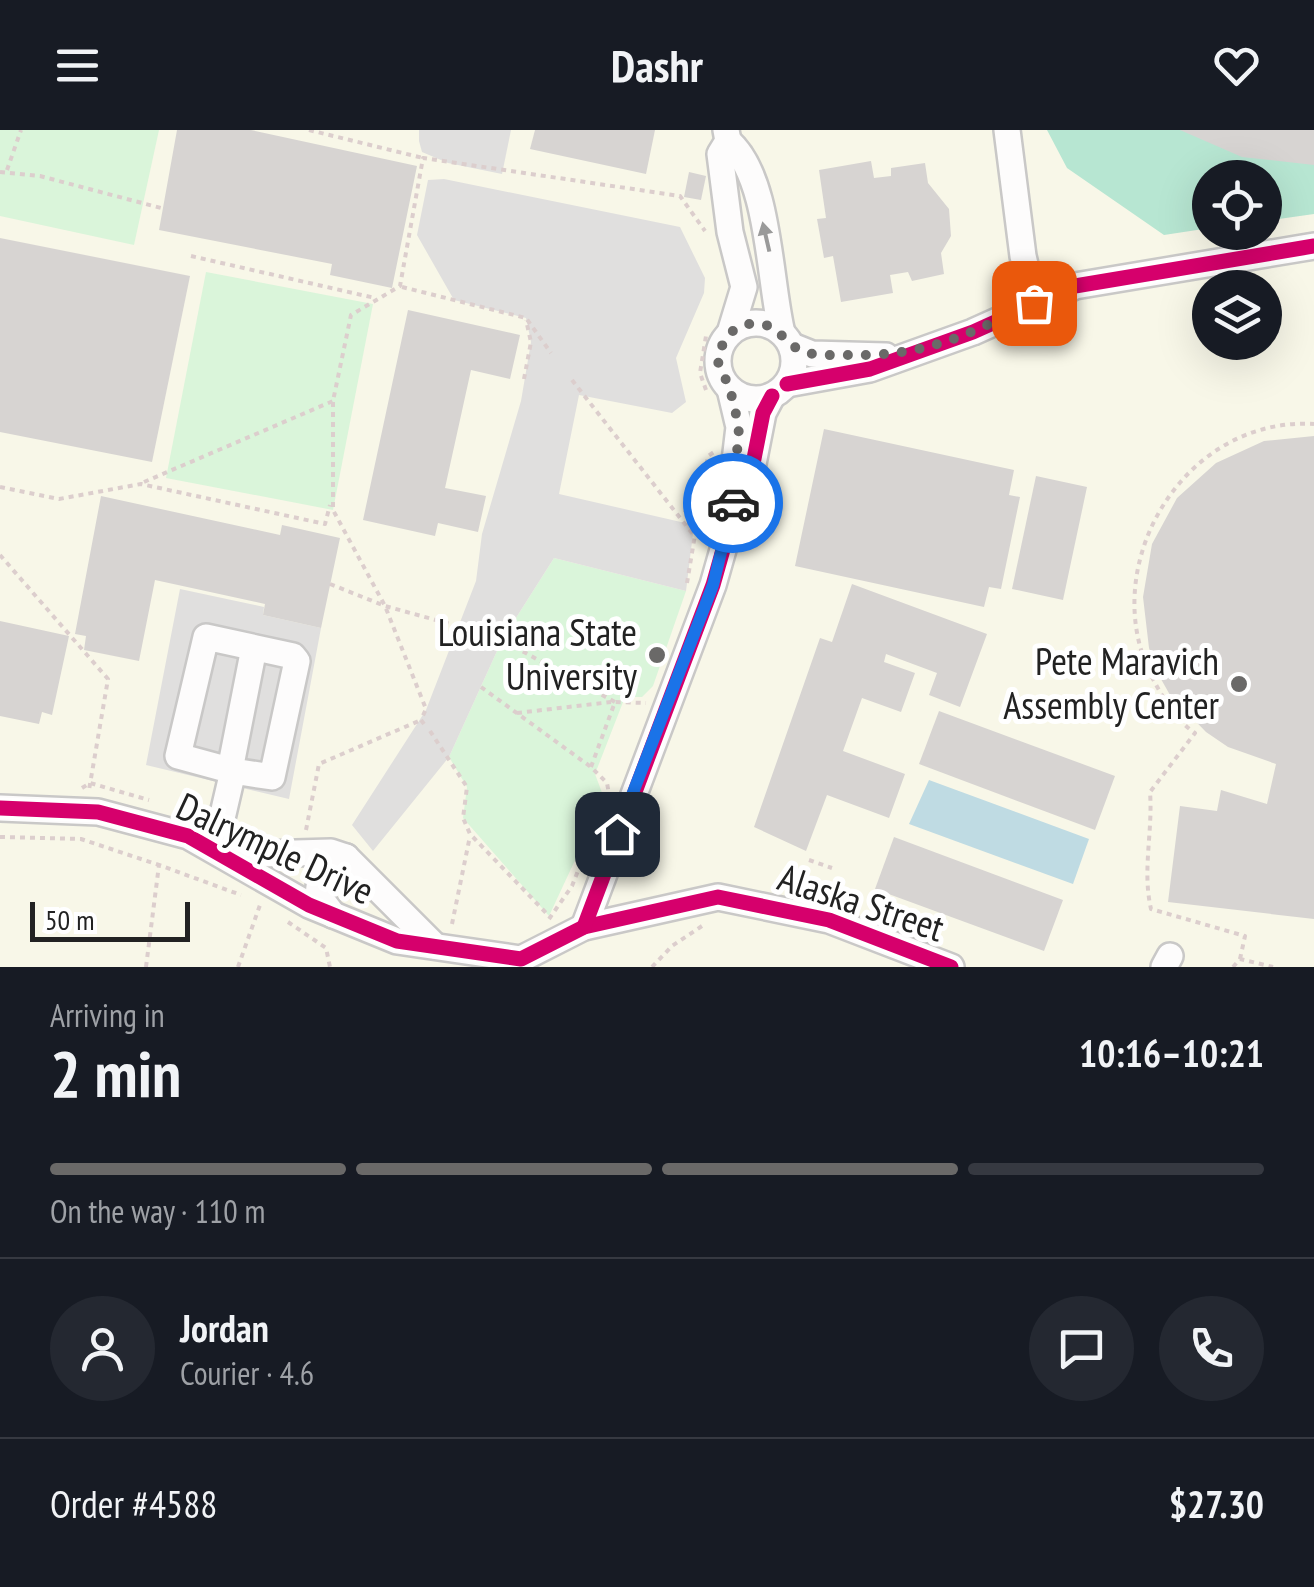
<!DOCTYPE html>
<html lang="en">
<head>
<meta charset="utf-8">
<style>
  body { margin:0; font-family:"PT Sans Narrow",sans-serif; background:#242831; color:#f1f3f6; height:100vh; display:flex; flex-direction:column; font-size:38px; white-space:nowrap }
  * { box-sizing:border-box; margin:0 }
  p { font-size:32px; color:#9ea1a6 }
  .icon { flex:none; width:55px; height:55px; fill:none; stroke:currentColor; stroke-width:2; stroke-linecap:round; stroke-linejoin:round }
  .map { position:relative; height:837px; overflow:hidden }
  .panel { display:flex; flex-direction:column; background:#171b24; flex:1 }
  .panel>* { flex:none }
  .tools { position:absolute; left:1192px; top:30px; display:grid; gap:20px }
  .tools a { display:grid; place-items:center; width:90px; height:90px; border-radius:50%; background:#171b24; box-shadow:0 10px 40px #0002; font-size:50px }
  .scale { position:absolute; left:30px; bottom:25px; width:160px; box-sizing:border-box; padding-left:10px; border:5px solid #222; border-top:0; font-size:28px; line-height:35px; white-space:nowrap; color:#222; -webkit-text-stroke:8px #fff; paint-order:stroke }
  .pin { position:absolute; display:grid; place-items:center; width:85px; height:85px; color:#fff; margin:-42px; border-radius:20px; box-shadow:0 5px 15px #0006 }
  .courier { position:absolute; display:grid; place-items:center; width:100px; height:100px; margin:-50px; border:8px solid #1a73e8; border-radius:50%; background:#fff; color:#222; box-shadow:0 2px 12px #0007 }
  .head em { font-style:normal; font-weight:800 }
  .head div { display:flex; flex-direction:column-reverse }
  .head { display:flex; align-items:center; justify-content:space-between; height:170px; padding:0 50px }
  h1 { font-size:65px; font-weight:800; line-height:75px }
  .bar { display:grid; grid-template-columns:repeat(4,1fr); gap:15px 10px; align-content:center; height:120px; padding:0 50px }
  .bar i { height:12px; border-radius:8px; background:#363941 }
  .bar .selected { background:#6a6968 }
  .bar p { grid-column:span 4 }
  .line { display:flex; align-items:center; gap:25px; padding:0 50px; border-top:2px solid #363941 }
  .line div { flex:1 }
  .round { display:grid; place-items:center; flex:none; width:105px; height:105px; border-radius:52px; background:#242831 }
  header { display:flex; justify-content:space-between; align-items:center; height:130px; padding:0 50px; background:#171b24; font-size:45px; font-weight:800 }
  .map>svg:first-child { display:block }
  .education { fill:#f8f7e8; fill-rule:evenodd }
  .park { fill:#daf5da }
  .pitch { fill:#b7e6d2 }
  .parking { fill:#e0dfde }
  .water { fill:#bfdbe3 }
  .building { fill:#d7d4d2 }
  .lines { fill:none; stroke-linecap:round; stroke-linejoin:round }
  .minor-casing { stroke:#c9c8c7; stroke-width:30 }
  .path { stroke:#dccecd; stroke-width:4; stroke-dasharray:5 5; stroke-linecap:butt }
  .minor { stroke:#fdfcfc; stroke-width:25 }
  .cycleway-casing { stroke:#fff; stroke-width:21 }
  .cycleway { stroke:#d6006c; stroke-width:15 }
  .oneway { fill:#9a9a9a }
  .done { stroke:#6a6968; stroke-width:10; stroke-dasharray:0 18 }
  .route { stroke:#1a73e8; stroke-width:12 }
  .poi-dot { fill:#6a6968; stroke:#fff; stroke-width:4 }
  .labels { text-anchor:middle; stroke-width:10; stroke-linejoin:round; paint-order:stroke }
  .poi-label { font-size:38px; fill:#222; stroke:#fff; text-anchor:end }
  .street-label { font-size:38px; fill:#222; stroke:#fff }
</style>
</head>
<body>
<header><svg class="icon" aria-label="menu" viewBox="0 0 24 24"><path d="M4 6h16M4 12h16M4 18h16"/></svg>Dashr<svg class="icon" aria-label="heart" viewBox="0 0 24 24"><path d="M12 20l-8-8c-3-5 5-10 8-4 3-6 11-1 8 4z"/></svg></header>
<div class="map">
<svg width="1314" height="837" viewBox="0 0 1314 837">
  <rect width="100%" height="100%" fill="#f0eeeb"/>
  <path class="education" d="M0,0H1314V837H0ZM1210,48H1265V102H1210ZM1210,158H1265V212H1210Z"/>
  <g class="park">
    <path d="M0,0H159L134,115L0,86Z"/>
    <path d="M206,142L373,174L333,380L166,348Z"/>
    <path d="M554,428L686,461L653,556L642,567H625L595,644L604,668L549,786L463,688L467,657L449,627L502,510Z"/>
  </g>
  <path class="pitch" d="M1047,0H1314V84L1265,91V48H1210V98L1164,105L1067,38Z"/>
  <g class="parking">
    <path d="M511,0L502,44L448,33L422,22L419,11V0Z"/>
    <path d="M444,49L680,97L705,148L704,163L676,228L686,272L672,283L579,265L559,364L694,395L686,461L554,428L502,510L449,627L373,721L352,695L426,580L476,451L482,404L521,271L531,212L526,188L454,170L417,105L428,50Z"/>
    <path d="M180,459L264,477L263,485L321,498L289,669L146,635Z"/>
  </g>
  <path class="water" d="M929,650L1089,709L1073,754L909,694Z"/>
  <g class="building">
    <path d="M177,0H251L417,36L392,158L330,145L332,134L159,100Z"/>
    <path d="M535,0H655L646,44L530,19Z"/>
    <path d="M1180,0H1314V35L1242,27Z"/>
    <path d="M871,31L874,48L891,46V38L925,33L928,53L949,79L951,106L941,123L944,144L912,151L908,142L890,145L893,163L841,172L833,126L824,128L817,89L826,88L819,40Z"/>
    <path d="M689,42L706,46L701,70L684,67Z"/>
    <path d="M0,108L190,146L152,332L0,302Z"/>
    <path d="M408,180L520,205L510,249L471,240L445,358L486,366L478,402L438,393L435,406L363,390Z"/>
    <path d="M824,299L1014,340L1009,365L1020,367L1001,459L989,457L984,477L795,436Z"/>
    <path d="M1314,306V789L1168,772L1180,676L1217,681L1221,660L1267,674L1276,634L1228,617L1206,602L1170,565L1157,542L1149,518L1143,467L1152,414L1177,368L1216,333L1264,311Z"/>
    <path d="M1036,346L1087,357L1063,470L1012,459Z"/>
    <path d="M689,359L703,362L697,386L683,382Z"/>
    <path d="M101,366L280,405L282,395L340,408L321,498L263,485L265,474L155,450L139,531L84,520L86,506L75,504Z"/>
    <path d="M852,454L987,504L960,577L929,565L937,543L886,524L884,532L915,543L901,582L862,568L843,621L905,644L889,688L827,665L806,721L754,697L820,508L832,512Z"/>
    <path d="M0,491L69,506L52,585L42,582L39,594L0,586Z"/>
    <path d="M939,581L1115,646L1095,700L919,634Z"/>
    <path d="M894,707L1063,770L1044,821L875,759Z"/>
  </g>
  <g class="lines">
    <g class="minor-casing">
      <g id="minor">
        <path d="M726,0L728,11L720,24L730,102L744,157L730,203"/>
        <path d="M1007,0L1023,126L1034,173"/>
        <path d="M728,11C770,46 769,151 782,203"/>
        <circle cx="756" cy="231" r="38"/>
        <path d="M792,216L812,224L886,226"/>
        <path d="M787,254L870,239L973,202L1075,156L1314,116"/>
        <path d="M730,259L739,297L733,348"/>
        <path d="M230,640L254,518"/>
        <path d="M0,678L98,682L188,706L309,775L397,811L521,829L584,797L718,767L829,790L951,837"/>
        <path d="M206,714L220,697L233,641L178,626L206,507L293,526L297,531L272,647L233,641"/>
        <path d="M221,717L260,724L331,722L346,727L435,816"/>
        <path d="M333,785L318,765L321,741L346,727"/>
        <path d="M584,797L713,455L732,388L750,349L763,283L772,266"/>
        <path d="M1164,837L1170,826"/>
      </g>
    </g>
    <g class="path">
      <path d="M309,0L423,28"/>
      <path d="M7,40L21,0"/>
      <path d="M0,42L40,46L161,78"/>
      <path d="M191,126L375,168"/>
      <path d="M402,157L526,188L551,223"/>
      <path d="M524,249L531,212L526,190"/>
      <path d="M572,250L695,407"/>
      <path d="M706,260L700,243L706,206"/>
      <path d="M144,352L333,271"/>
      <path d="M0,357L59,369L141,354L325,394L330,375"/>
      <path d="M0,425L108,549L89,660"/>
      <path d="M687,453L708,326L714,322"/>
      <path d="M330,454L385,476L465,498"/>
      <path d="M477,502L502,510L615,572"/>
      <path d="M481,557L591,637L607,653L609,664"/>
      <path d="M517,583L611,572"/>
      <path d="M424,594L421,590L426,579L385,476L333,380V271L351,185L400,156L423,28L680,66L705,101"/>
      <path d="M430,601L467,657L463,688L470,704L549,786"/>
      <path d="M591,637L615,572L646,573"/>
      <path d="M82,658L90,653L149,670"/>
      <path d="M306,700L319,634L421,590"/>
      <path d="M0,707L81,709L159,735"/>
      <path d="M809,730L832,738"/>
      <path d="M549,789L572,756L581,733"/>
      <path d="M288,792L326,818L330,837"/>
      <path d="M452,794L470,706"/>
      <path d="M1240,829L1245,806L1151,779C1142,740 1153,702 1150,662L1195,603C1176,590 1164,570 1153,549C1094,438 1183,286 1314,294"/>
      <path d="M146,837L159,735L241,765"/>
      <path d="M238,837L260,775"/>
      <path d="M652,837L672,816L705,794"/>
      <path d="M1233,837L1240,829L1273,837"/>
    </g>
    <use href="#minor" class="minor"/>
    <g class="cycleway-casing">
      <g id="cycleway">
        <path d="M787,254L870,239L973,202L1075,156L1314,116"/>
        <path d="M0,678L98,682L188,706L309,775L397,811L521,829L584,797L718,767L829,790L951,837"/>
        <path d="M584,797L713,455L732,388L750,349L763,283L772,266"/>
      </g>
    </g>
    <use href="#cycleway" class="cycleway"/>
  </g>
  <defs><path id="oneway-solid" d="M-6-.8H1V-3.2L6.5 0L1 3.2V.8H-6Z" transform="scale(2.5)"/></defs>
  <use class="oneway" href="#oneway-solid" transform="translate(766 107) rotate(-103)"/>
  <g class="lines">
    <path class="done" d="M733,373L739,297L730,259L718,232C720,213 730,197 749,194C779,189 784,217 807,223C822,226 838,225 853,225C929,226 968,204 1034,173"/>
    <path class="route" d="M617,704L713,455L733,373"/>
  </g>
  <g class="poi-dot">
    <circle cx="657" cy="525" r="10"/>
    <circle cx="1239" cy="554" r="10"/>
  </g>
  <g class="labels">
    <g class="poi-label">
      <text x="637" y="516">Louisiana State<tspan x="637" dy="44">University</tspan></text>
      <text x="1219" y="545">Pete Maravich<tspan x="1219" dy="44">Assembly Center</tspan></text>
    </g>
    <g class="street-label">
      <text transform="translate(275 719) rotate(25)" y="13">Dalrymple Drive</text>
      <text transform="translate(861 773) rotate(18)" y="13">Alaska Street</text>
    </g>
  </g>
</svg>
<div class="tools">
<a><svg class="icon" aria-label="locate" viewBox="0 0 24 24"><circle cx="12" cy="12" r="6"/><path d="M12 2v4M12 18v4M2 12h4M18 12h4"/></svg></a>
<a><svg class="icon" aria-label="layers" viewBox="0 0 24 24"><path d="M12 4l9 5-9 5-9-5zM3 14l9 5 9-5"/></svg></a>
</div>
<div class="scale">50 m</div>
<div class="pin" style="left:1034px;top:173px;background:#ea580c"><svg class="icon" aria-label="bag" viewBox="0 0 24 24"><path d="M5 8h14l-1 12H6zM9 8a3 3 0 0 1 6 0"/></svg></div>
<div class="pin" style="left:617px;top:704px;background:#1f2937"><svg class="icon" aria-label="home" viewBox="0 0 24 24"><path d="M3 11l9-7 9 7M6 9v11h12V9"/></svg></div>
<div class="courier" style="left:733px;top:373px"><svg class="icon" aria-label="car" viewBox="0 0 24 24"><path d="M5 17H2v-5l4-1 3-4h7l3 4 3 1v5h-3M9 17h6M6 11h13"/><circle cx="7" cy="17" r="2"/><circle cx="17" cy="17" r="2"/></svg></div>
</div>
<section class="panel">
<div class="head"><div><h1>2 min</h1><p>Arriving in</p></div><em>10:16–10:21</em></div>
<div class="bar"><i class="selected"></i><i class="selected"></i><i class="selected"></i><i></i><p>On the way · 110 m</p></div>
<div class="line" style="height:180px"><a class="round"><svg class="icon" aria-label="person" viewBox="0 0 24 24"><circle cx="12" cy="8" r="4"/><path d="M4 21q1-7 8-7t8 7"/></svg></a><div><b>Jordan</b><p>Courier · 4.6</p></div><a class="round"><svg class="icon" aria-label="chat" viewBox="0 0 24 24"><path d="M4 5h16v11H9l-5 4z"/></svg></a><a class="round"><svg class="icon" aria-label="phone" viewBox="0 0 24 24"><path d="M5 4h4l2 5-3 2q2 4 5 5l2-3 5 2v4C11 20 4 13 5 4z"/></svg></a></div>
<div class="line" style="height:130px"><div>Order #4588</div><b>$27.30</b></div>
</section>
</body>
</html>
